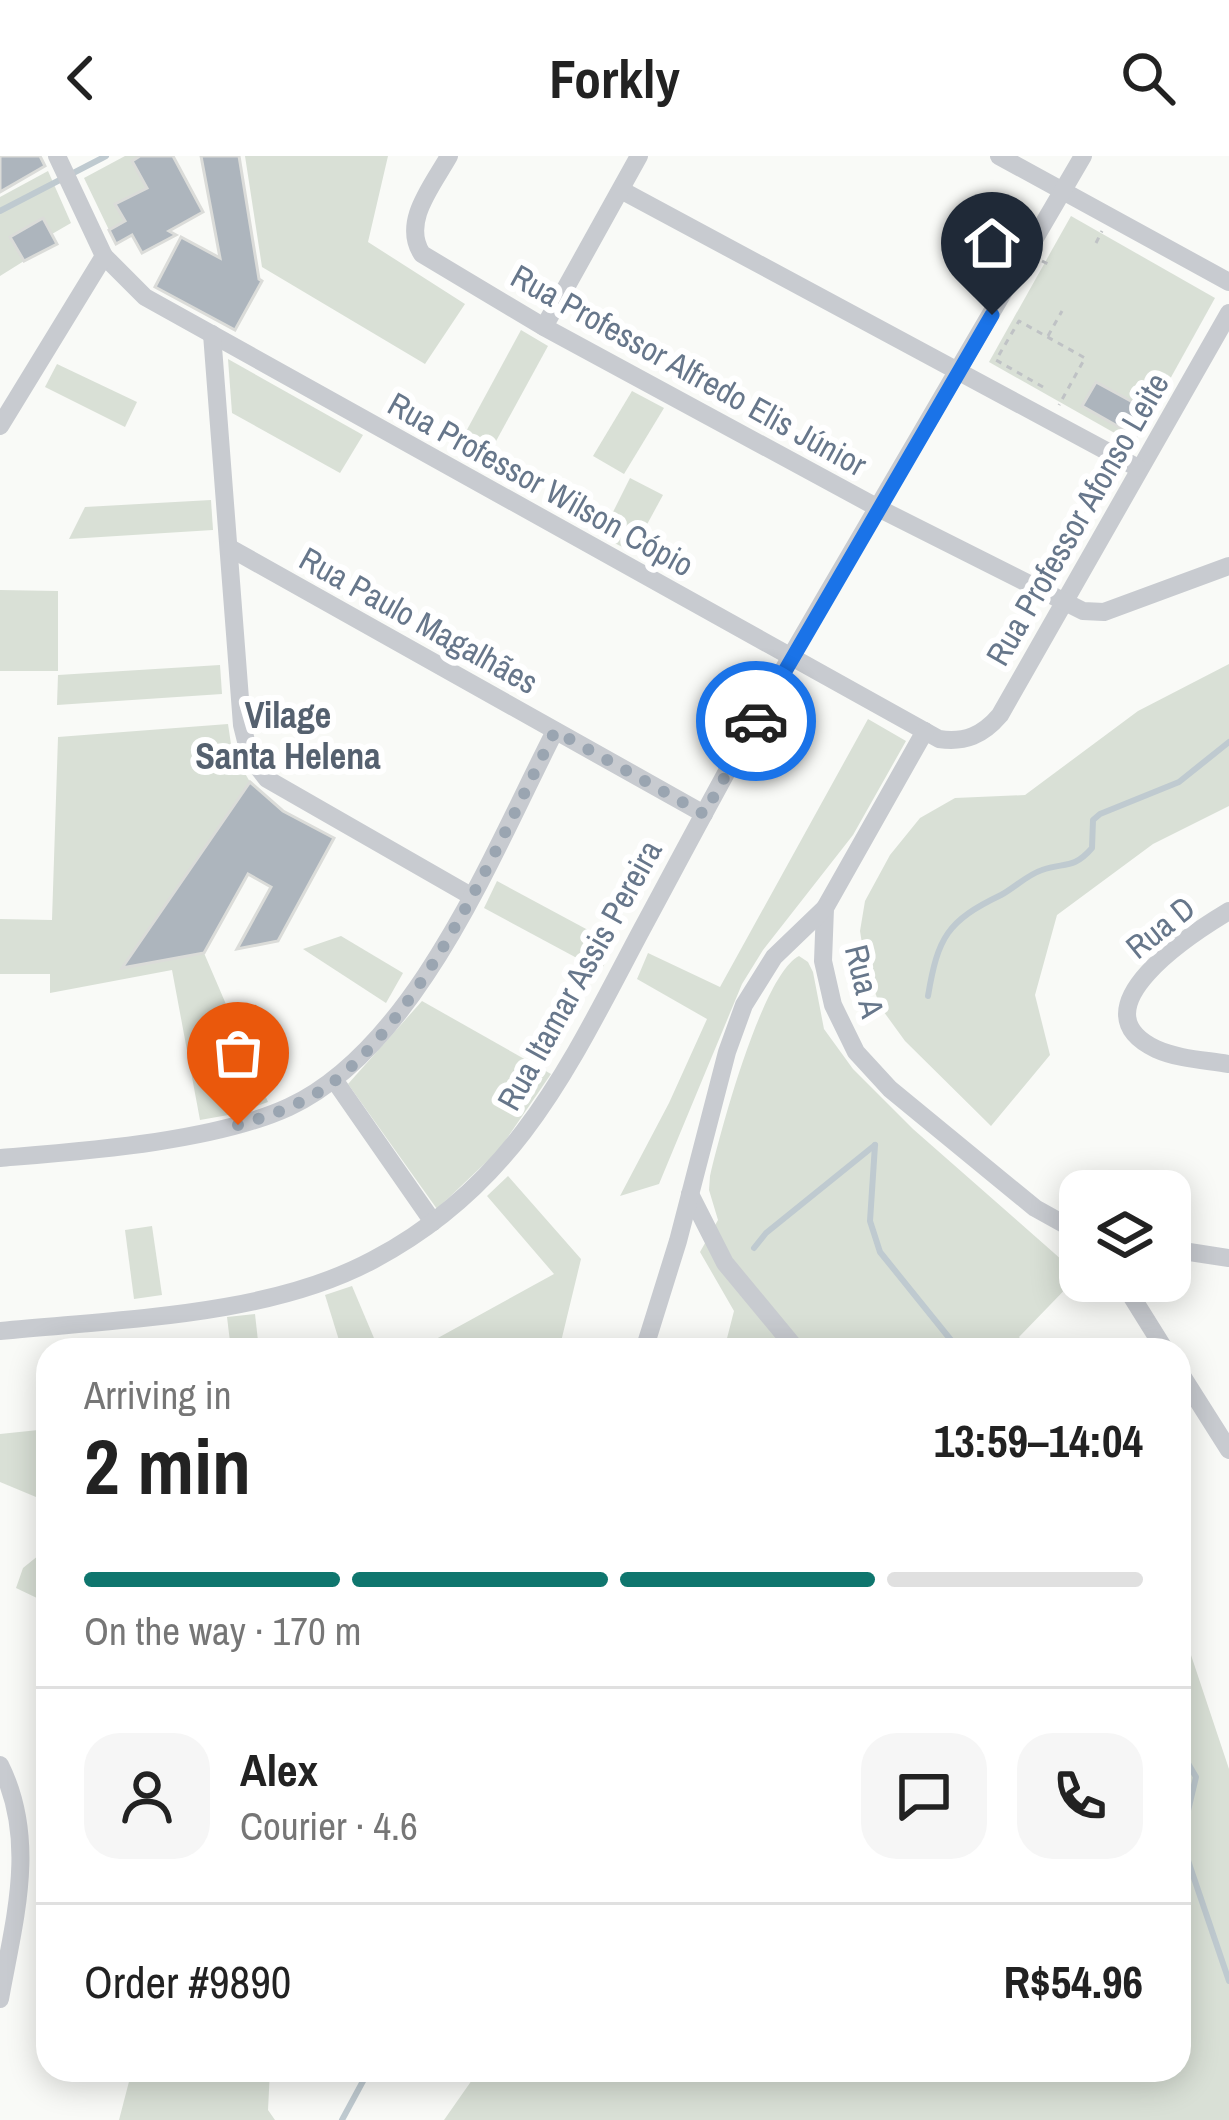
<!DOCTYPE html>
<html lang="en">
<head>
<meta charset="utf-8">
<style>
  body { margin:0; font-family:"Archivo Narrow",sans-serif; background:#f6f6f6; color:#222; height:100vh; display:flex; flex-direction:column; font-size:45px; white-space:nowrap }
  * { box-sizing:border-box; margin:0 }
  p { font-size:39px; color:#767676 }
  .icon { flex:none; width:66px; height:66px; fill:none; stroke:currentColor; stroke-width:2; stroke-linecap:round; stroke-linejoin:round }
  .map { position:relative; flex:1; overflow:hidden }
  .details { position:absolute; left:36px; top:1182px; width:1155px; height:744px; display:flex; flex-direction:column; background:#fff; border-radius:36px; box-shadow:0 6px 30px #0003 }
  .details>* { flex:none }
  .fabs { position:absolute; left:1059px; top:1014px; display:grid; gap:24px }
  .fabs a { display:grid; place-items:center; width:132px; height:132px; border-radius:24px; background:#fff; box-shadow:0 6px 30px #0003; font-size:60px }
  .pin { position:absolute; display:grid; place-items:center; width:102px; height:102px; color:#fff; margin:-123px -51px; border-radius:50% 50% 50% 0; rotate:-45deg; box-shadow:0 0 12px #0007 }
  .pin .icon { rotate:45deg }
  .courier { position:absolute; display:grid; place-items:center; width:120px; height:120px; margin:-60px; border:9px solid #1a73e8; border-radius:50%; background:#fff; color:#222; box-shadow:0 3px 15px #0007 }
  .overview em { font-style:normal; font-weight:700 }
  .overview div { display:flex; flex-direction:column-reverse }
  .overview { display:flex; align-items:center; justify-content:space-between; height:204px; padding:0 48px }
  h1 { font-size:78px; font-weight:700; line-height:90px }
  .bar { display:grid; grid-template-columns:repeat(4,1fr); gap:18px 12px; align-content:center; height:144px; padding:0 48px }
  .bar i { height:15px; border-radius:9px; background:#e0e0e0 }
  .bar .current { background:#0f766e }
  .bar p { grid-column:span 4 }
  .line { display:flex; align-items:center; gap:30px; padding:0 48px; border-top:3px solid #e0e0e0 }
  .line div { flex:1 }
  .round { display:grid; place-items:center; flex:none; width:126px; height:126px; border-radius:36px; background:#f6f6f6 }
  header { display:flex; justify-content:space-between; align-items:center; height:156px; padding:0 48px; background:#fff; font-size:54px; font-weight:700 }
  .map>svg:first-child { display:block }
  .green { fill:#d9e0d6 }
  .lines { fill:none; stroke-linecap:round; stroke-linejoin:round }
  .stream { stroke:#bfcad0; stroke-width:6 }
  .building { fill:#adb5bd; stroke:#dbdcd9; stroke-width:3 }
  .path { stroke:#bfc2c5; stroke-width:3; stroke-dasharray:6 6; stroke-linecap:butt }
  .minor { stroke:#c8cbd0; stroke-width:18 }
  .done { stroke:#9aa5b1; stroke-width:12; stroke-dasharray:0 21.6 }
  .route { stroke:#1a73e8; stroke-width:15 }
  .labels { text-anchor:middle; stroke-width:12; stroke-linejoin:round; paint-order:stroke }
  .street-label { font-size:33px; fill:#67778b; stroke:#fff }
  .neighbourhood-label { font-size:36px; font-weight:bold; fill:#55616f; stroke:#fff }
</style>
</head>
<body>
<header><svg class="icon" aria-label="back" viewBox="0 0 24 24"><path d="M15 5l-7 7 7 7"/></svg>Forkly<svg class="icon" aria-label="search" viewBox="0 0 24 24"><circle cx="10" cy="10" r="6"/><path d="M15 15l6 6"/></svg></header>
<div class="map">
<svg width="1229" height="1964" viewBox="0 0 1229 1964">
  <rect width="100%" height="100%" fill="#f9faf7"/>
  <g class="green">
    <path d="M125,0H140L147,32L116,48L125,65L109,74L84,22Z"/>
    <path d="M245,0H388L368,86L465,148L425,208L262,111Z"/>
    <path d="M48,15L71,67L52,78L11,81L24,105L0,120V41Z"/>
    <path d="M1071,60L1215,142L1134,288L989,206Z"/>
    <path d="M521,174L548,190L483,309L456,294Z"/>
    <path d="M228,203L363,279L340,317L232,257Z"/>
    <path d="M57,208L137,246L125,271L45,231Z"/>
    <path d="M632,235L664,252L624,318L593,300Z"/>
    <path d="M630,322L663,339L632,396L601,380Z"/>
    <path d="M211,344L213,374L69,383L85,351Z"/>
    <path d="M0,434L58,435V515H0Z"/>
    <path d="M1229,508V650L1153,688L1057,759L1035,839L1050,899L991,970L905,885L881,852L866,813L860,775L865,745L890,699L920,662L955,642L1025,639L1138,555Z"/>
    <path d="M220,509L222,538L57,549L58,519Z"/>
    <path d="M868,563L906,585L853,679L763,794L742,828L659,1028L620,1040L669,947L707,863L637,823L648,797L720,831Z"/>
    <path d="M228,568L232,595L250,626L123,810L204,797L268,946L234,958L200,964L172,814L50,837V818H0V763L52,764L58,581Z"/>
    <path d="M497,725L614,788L601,815L484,752Z"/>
    <path d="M341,780L403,817L386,847L303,793Z"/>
    <path d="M799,800L808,806L813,816L824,873L853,913L913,973L1079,1119L1019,1181L1029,1194H724L734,1155L700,1096L718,1064L709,1034L710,1020C720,977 762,819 799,800Z"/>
    <path d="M422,845L551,918L499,994L437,1053L348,928Z"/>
    <path d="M508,1020L581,1103L559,1194H416L554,1118L487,1040Z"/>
    <path d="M152,1070L162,1139L134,1143L125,1074Z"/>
    <path d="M352,1130L379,1194H342L325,1139Z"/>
    <path d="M255,1158L259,1194H231L227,1161Z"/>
    <path d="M48,1273V1346L0,1326V1278Z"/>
    <path d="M44,1395H48V1456L39,1443L16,1432L23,1412Z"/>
    <path d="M1179,1463L1229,1613V1964H444L479,1914H1179Z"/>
    <path d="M132,1914H270L268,1954L275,1964H119Z"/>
  </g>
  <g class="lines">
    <g class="stream">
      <path d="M0,55L106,0"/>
      <path d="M928,840C938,781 947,765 1001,739C1014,732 1027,719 1042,714C1064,706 1073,714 1092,692L1093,664L1100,658L1179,626L1229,586"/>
      <path d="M875,989L870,1065L880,1096L959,1194"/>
      <path d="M754,1092L766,1077L875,989"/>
      <path d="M761,1185L764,1194"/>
      <path d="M1179,1592L1196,1621L1181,1684L1229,1825"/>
      <path d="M342,1964L369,1914"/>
    </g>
  </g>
  <g class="building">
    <path d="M0,0H40L45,10L0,36Z"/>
    <path d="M140,0H173L203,56L169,75L176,79L142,97L132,79L116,88L109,74L125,65L115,48L147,32L132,5Z"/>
    <path d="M201,0H239L259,123L262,125L235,174L155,131L181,81L220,102Z"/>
    <path d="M43,62L57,88L24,105L10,81Z"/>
    <path d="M1096,226L1140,250L1126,275L1082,250Z"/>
    <path d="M250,626L283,655L334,682L278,785L237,793L271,731L248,718L204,797L122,812Z"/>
  </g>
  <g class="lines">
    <g class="path">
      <path d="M1096,87L1102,75"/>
      <path d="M1042,105L1052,110"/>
      <path d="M1048,180L1062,155"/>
      <path d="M1043,231L996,204L1019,165L1085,202L1059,249"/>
    </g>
    <g class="minor">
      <path d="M57,0L104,100L145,141L939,583C965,587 983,579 1000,559L1229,157"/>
      <path d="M449,0C433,29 401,66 422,98L544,171L880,353L1083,455L1104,456L1229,410"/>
      <path d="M999,0L1229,126"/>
      <path d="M621,34L1138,312"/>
      <path d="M544,171L639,0"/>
      <path d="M212,178L242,569L250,601L267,623L471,740"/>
      <path d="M0,270L104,100"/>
      <path d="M230,392L704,658"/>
      <path d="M925,575L825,752L823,805L833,849L856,896L890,933L1035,1052L1080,1077"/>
      <path d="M1229,755C1194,776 1072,853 1156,893C1178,903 1205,904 1229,908"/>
      <path d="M335,925L433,1066"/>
      <path d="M0,1002C84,995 213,986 289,951C416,892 493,696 555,575"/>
      <path d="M690,1038L725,1107L797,1194"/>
      <path d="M1170,1093L1229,1102"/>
      <path d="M1122,1125L1165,1194"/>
      <path d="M0,1175C117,1163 267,1161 373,1104C517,1028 569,910 642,773C691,682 739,591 790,502C887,334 986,167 1083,0"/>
      <path d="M644,1194L678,1085L727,896L744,849L774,801L825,752"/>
      <path d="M1179,1215L1229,1294"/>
      <path d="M0,1609C38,1685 14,1764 0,1843"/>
    </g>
  </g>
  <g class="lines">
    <path class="done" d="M238,969C273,959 309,946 337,923C430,848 501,682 555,575L704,658L756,565"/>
    <path class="route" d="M756,565L992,159"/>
  </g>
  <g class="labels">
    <g class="street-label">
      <text transform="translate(689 214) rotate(29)" y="12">Rua Professor Alfredo Elis Júnior</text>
      <text transform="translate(541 328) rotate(29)" y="12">Rua Professor Wilson Cópio</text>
      <text transform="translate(1077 363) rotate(-60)" y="12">Rua Professor Afonso Leite</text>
      <text transform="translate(419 464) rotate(29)" y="12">Rua Paulo Magalhães</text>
      <text transform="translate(1160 771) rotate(-39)" y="12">Rua D</text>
      <text transform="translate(579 819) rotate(-61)" y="12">Rua Itamar Assis Pereira</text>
      <text transform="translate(865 825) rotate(76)" y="12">Rua A</text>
    </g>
    <g class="neighbourhood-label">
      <text x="288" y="572">Vilage<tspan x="288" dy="41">Santa Helena</tspan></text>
    </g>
  </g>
</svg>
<div class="fabs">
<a><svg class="icon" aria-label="layers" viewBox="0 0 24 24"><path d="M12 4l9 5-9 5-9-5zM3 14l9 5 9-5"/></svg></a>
</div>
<div class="pin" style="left:238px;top:969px;background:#ea580c"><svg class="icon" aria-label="bag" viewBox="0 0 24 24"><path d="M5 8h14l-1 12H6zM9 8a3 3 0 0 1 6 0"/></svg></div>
<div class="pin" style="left:992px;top:159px;background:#1f2937"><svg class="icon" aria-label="home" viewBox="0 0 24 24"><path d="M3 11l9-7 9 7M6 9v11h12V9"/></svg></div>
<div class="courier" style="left:756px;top:565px"><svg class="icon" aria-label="car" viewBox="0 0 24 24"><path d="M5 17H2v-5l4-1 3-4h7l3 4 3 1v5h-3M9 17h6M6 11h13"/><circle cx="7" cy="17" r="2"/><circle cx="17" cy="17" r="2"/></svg></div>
<section class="details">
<div class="overview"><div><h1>2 min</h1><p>Arriving in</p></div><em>13:59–14:04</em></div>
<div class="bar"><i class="current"></i><i class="current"></i><i class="current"></i><i></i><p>On the way · 170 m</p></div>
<div class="line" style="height:216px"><a class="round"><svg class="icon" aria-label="person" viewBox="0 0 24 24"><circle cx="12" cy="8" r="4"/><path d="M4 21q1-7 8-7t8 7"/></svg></a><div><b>Alex</b><p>Courier · 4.6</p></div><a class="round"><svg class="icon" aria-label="chat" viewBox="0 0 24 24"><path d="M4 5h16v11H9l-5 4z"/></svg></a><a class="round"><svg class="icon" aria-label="phone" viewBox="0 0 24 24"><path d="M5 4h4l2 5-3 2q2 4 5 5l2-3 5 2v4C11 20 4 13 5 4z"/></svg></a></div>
<div class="line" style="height:156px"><div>Order #9890</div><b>R$54.96</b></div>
</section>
</div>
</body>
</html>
